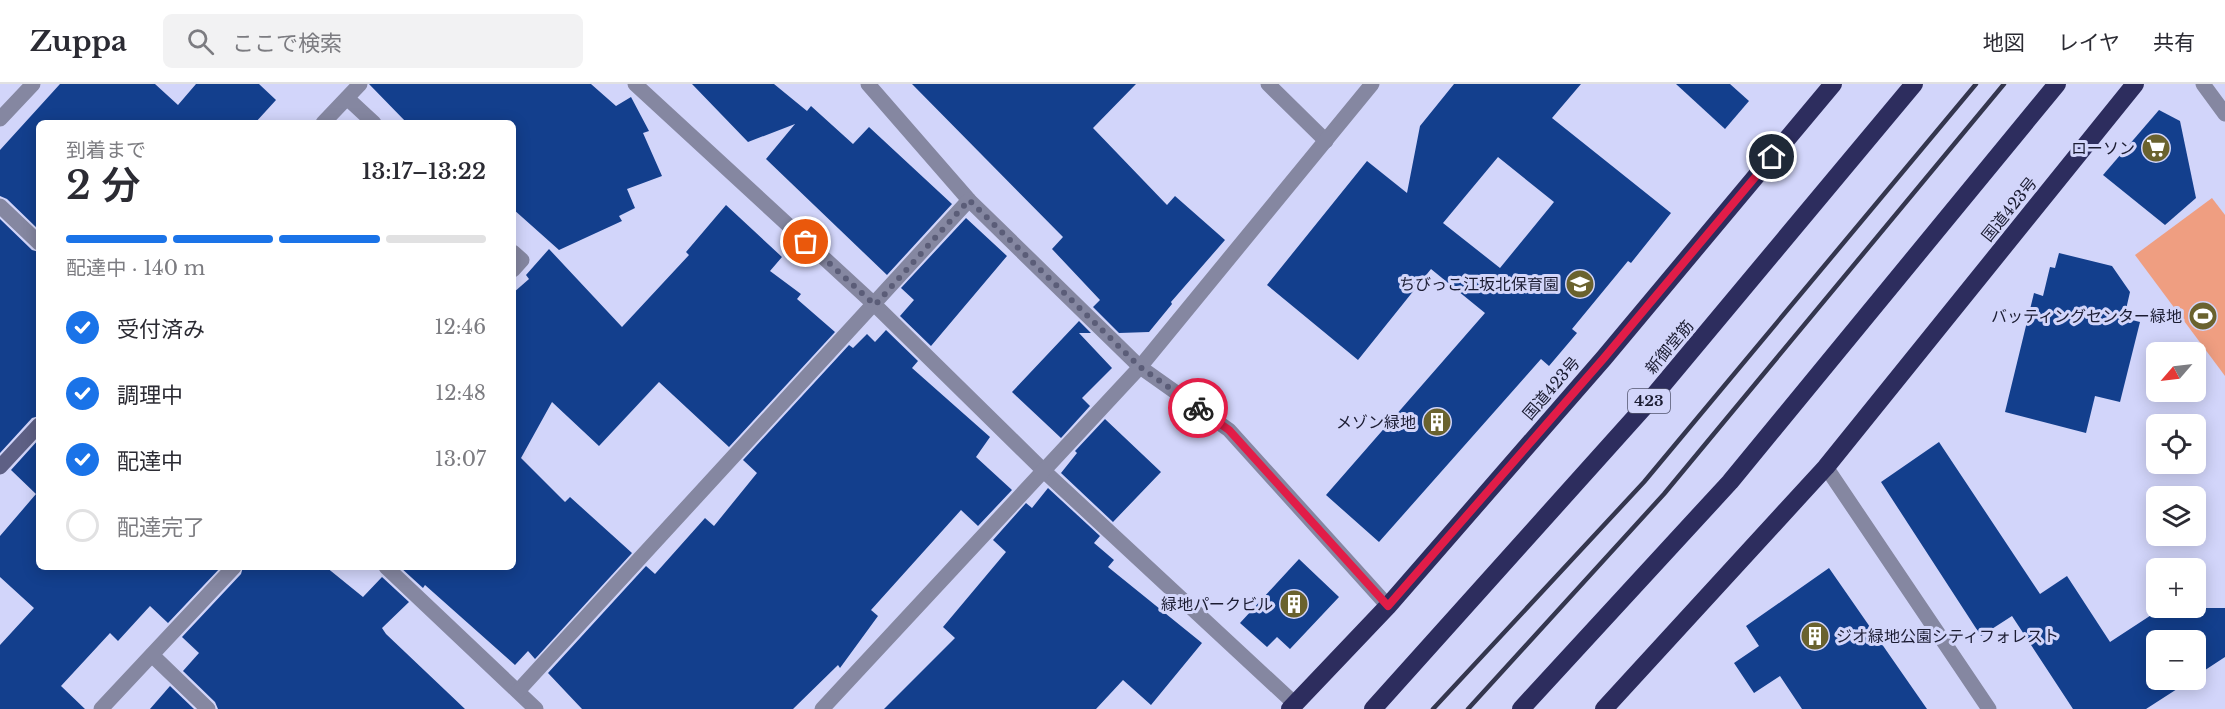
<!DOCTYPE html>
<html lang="ja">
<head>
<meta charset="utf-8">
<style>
  body { margin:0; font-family:"Libre Baskerville","Noto Sans JP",serif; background:#f2f2f3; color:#2b2b33; height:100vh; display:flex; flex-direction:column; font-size:22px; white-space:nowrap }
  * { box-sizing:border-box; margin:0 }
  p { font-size:20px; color:#7c7c81 }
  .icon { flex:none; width:33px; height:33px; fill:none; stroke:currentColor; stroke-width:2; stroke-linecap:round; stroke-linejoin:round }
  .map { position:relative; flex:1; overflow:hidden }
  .drawer { position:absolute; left:36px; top:36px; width:480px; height:450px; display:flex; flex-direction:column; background:#fff; border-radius:9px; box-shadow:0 3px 15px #0003 }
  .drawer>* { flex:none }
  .needle { width:39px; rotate:242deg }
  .buttons { position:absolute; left:2146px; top:258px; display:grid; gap:12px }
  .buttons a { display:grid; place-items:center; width:60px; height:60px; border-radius:9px; background:#fff; box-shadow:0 3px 15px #0003; font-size:30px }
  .pin { position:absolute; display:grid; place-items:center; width:51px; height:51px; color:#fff; margin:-26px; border:3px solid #fff; border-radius:50%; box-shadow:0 2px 6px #0007 }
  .courier { position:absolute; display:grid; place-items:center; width:60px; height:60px; margin:-30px; border:4px solid #e11d48; border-radius:50%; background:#fff; color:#222; box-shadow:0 2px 8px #0007 }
  .summary em { font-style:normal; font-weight:600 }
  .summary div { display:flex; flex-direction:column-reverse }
  .summary { display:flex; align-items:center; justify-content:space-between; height:102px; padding:0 30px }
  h1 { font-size:39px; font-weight:600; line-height:45px }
  .bar { display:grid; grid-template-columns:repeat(4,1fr); gap:9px 6px; align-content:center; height:72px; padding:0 30px }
  .bar i { height:8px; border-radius:4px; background:#e1e1e2 }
  .bar .current { background:#1a73e8 }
  .bar p { grid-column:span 4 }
  ol { padding:0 30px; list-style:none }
  li { display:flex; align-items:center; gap:18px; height:66px }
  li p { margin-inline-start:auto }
  li .icon { padding:6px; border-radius:50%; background:#1a73e8; color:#fff; stroke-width:4 }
  li:last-child { color:#7c7c81 }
  li i { width:33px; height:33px; border:3px solid #e1e1e2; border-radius:50% }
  header { display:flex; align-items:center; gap:36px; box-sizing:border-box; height:84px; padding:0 30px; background:#fff; border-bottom:2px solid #e1e1e2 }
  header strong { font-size:28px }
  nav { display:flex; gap:33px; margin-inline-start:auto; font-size:21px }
  .search { width:420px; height:54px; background:#f2f2f3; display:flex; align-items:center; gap:15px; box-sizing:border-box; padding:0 21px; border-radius:9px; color:#7c7c81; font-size:22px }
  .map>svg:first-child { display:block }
  .green { fill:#ef9e81 }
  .building { fill:#133f8d; fill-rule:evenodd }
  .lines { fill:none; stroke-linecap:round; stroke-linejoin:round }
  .street { stroke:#8587a1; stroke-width:15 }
  .secondary { stroke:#5e6085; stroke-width:15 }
  .highway { stroke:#2d2d5e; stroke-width:18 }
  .rail { stroke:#34364e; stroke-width:4.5 }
  .done { stroke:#5b5d78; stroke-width:6; stroke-dasharray:0 10.8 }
  .route { stroke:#e11d48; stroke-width:8 }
  .labels { text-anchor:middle; stroke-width:6; stroke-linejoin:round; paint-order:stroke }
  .shield { fill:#d2d5fa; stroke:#52546e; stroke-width:1.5 }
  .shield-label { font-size:15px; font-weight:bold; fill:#1b1c32 }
  .poi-label { font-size:16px; fill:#1b1c32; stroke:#d2d5fa; text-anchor:end }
  .street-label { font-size:16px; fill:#1b1c32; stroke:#d2d5fa }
</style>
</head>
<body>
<header>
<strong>Zuppa</strong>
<div class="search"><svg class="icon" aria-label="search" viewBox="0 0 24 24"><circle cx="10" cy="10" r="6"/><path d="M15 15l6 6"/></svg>ここで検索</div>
<nav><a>地図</a><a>レイヤ</a><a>共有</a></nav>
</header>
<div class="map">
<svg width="2225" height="625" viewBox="0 0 2225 625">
  <rect width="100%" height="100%" fill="#d2d5fa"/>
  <path class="green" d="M2212,114L2225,131V292L2135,171Z"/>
  <g class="building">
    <path d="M60,0H155L178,21L196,0H259L276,16L255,39H39V146L7,115L0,112V66Z"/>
    <path d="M369,0H591L616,22L631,13L649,47L643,49L662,92L627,105L635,124L619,132L622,137L559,166L513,125V39H407Z"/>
    <path d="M692,0H774L807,27L811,22L853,60L869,43L952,120L887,191L766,75L795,40L748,58Z"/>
    <path d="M912,0H1136L1093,44L1167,121L1175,112L1225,156L1171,218L1172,220L1149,248L1119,249L1093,223L1100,216L1052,165L1063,153Z"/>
    <path d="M1454,0H1581L1552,34L1671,129L1631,179L1628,177L1572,245L1577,249L1549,282L1541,275L1379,458L1326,411L1485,229L1431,185L1358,276L1267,201L1367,77L1407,109L1420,42ZM1498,73L1554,118L1500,184L1443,139Z"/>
    <path d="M1676,0H1730L1749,17L1725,45Z"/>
    <path d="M2159,26L2180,37L2196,114L2165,141L2103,91Z"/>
    <path d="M726,121L782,173L770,187L801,210L797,215L835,248L729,363L659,298L599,362L552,318L521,374L565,418L570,413L632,469L535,575L528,567L515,581L425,501L423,504L400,483H513V209L529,195L526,191L549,165L622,243L689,171L686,168Z"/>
    <path d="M966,134L1007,172L931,262L900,232L914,216L901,204Z"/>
    <path d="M0,135L32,166L39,168V332L32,334L0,369Z"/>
    <path d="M2059,169L2112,182L2130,208L2124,234L2140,238L2120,318L2095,312L2086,349L2005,328L2034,209L2043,212L2050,183L2055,184Z"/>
    <path d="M1079,237L1091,249H1079L1112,284L1082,314L1090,322L1061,354L1012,308Z"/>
    <path d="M886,246L918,277L912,284L990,353L976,373L1012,406L978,442L961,426L871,526L878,532L840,584L838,581L793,625H582L548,589L646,482L655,490L705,434L714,442L757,389L743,376L849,261L853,264L867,250L875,258Z"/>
    <path d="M1105,335L1161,388L1113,438L1061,389L1077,369L1075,367Z"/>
    <path d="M39,355V483H221L168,539L150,522L118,557L110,549L61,602L85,625H0V561L34,524L0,493V452L36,410L11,386Z"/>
    <path d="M1939,358L2040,510L2067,492L2110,558L2162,524H2225V573L2196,592V556H2157V596H2191L2146,625H2073L2012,532L1981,552L1881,398Z"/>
    <path d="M1048,404L1100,452L1094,459L1114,476L1108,483L1202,559L1151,621L1123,596L1096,625H884L955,554L943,543L1006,468L993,456L1026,419L1032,424Z"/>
    <path d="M1299,475L1339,513L1290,565L1277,553L1267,563L1240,539Z"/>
    <path d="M243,483H326L363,513L382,493L409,518L382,544L386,550L465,625H218L215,618L183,587L199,569L182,553L241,490Z"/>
    <path d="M1829,484L1927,625H1802L1780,592L1754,609L1734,579L1759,562L1746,542Z"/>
    <path d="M170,602L194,625H150Z"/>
  </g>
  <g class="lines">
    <g class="street">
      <path d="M635,0L875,221L1045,388L1295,620"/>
      <path d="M868,0L969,116L1140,283L1229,346L1388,522"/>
      <path d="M1268,0L1326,57"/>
      <path d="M2203,0L2225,30"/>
      <path d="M347,14L374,39"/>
      <path d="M0,35L33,0"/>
      <path d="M323,39L360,0"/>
      <path d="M0,122L39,159"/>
      <path d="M513,168L522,176L513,186"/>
      <path d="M1826,383L1989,625"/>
      <path d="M386,483L536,625"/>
      <path d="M152,571L208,625"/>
      <path d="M518,607L969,116"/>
      <path d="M101,625L234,483"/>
      <path d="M822,625L1140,283L1372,0"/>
    </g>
    <path class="secondary" d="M0,383L39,341"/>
    <g class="highway">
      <path d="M1290,625L1388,522L1604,274L1833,0"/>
      <path d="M1373,625L1646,321L1914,0"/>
      <path d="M1521,625L1730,398L2057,0"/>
      <path d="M1604,625L1826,383L2135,0"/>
    </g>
    <g class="rail">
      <path d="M1433,625L1644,398L1976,0"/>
      <path d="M1468,625L1664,410L2004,0"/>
    </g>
  </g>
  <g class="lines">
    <path class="done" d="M806,158L875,221L969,116L1140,283L1198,324"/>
    <path class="route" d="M1198,324L1229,346L1388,522L1604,274L1772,73"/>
  </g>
  <defs>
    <g id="supermarket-disc" transform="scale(1.5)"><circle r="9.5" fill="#6a622e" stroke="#d2d5fa"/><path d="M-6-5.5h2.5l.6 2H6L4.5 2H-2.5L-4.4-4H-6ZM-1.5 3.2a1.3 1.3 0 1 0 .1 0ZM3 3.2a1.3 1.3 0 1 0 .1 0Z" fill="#fff"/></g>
    <g id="school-disc" transform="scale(1.5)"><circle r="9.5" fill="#6a622e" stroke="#d2d5fa"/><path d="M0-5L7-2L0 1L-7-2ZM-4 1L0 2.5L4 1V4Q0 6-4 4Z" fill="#fff"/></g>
    <g id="stadium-disc" transform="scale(1.5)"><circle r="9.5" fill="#6a622e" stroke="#d2d5fa"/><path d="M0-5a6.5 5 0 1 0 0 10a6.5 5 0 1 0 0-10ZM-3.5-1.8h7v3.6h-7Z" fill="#fff"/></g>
    <g id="building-disc" transform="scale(1.5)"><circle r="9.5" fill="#6a622e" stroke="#d2d5fa"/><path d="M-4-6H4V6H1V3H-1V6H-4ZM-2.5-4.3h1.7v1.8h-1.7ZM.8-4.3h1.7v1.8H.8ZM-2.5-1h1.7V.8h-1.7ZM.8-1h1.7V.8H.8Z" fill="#fff"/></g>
  </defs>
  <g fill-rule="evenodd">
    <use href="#supermarket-disc" x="2156" y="64"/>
    <use href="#school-disc" x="1580" y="200"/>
    <use href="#stadium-disc" x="2203" y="232"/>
    <use href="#building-disc" x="1437" y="338"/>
    <use href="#building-disc" x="1294" y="520"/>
    <use href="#building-disc" x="1815" y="552"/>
  </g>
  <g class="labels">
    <rect class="shield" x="1628" y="305" width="42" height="24" rx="4.5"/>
    <g class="shield-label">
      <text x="1649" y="322">423</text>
    </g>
    <g class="poi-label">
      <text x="2135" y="70">ローソン</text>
      <text x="1559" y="206">ちびっこ江坂北保育園</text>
      <text x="2182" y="238">バッティングセンター緑地</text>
      <text x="1416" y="344">メゾン緑地</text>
      <text x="1273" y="526">緑地パークビル</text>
      <text x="1836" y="558" text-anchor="start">ジオ緑地公園シティフォレスト</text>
    </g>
    <g class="street-label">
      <text transform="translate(2009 125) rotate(-51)" y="6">国道423号</text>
      <text transform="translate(1669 263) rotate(-50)" y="6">新御堂筋</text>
      <text transform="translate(1551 304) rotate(-49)" y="6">国道423号</text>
    </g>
  </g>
</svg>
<div class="buttons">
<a><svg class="needle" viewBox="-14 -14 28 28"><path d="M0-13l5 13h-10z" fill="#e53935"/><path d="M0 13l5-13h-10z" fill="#7c7c81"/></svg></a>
<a><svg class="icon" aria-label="locate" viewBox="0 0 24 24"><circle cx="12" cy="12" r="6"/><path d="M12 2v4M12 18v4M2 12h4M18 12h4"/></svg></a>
<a><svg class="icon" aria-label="layers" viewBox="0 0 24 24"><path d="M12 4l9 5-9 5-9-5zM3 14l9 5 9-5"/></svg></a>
<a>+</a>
<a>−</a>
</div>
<div class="pin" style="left:806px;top:158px;background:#ea580c"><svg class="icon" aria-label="bag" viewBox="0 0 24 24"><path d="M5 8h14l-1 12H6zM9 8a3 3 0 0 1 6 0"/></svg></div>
<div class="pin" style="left:1772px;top:73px;background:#1f2937"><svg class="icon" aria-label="home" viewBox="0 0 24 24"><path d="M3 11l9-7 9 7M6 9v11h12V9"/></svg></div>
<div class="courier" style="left:1198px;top:324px"><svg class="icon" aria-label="bike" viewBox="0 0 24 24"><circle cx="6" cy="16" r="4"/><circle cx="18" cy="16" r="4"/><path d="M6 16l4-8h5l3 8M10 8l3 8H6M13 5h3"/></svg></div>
<section class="drawer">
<div class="summary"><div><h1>2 分</h1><p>到着まで</p></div><em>13:17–13:22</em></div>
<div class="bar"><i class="current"></i><i class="current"></i><i class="current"></i><i></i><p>配達中 · 140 m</p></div>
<ol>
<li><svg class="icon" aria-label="check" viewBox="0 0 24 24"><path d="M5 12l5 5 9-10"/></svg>受付済み<p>12:46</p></li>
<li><svg class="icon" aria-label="check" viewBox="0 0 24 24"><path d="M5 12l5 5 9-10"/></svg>調理中<p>12:48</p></li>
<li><svg class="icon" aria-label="check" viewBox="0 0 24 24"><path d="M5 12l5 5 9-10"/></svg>配達中<p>13:07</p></li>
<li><i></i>配達完了</li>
</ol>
</section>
</div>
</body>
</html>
